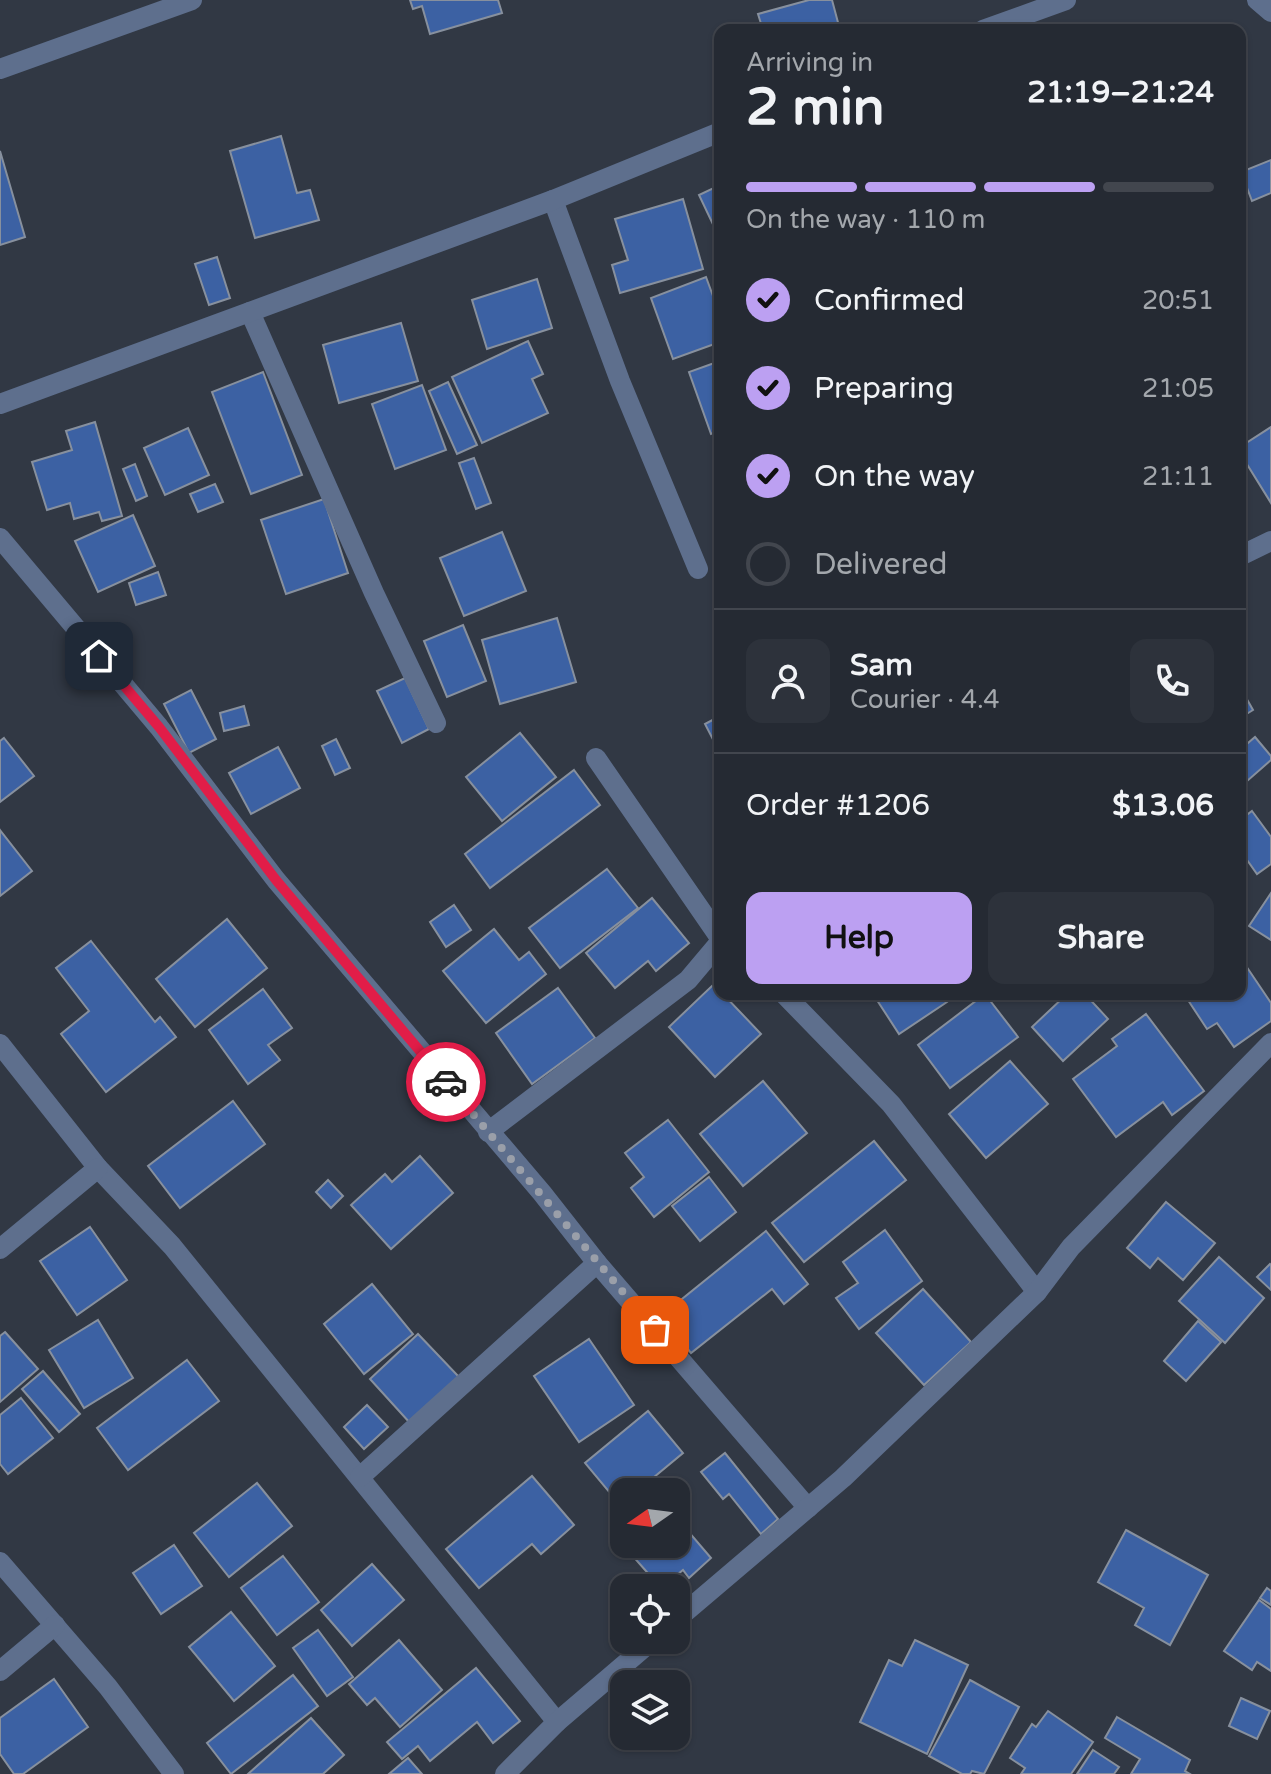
<!DOCTYPE html>
<html lang="en">
<head>
<meta charset="utf-8">
<style>
  body { margin:0; font-family:"Varela Round",sans-serif; background:#2d323b; color:#f1f3f6; height:100vh; display:flex; flex-direction:column; font-size:30px; white-space:nowrap }
  * { box-sizing:border-box; margin:0 }
  p { font-size:26px; color:#a3a7ac }
  .icon { flex:none; width:44px; height:44px; fill:none; stroke:currentColor; stroke-width:2; stroke-linecap:round; stroke-linejoin:round }
  .map { position:relative; flex:1; overflow:hidden }
  .drawer { position:absolute; left:714px; top:24px; width:532px; height:976px; display:flex; flex-direction:column; background:#252a33; border-radius:16px; box-shadow:0 2px 6px #0004,0 0 0 2px #42464e }
  .drawer>* { flex:none }
  .needle { width:52px; rotate:256deg }
  .fabs { position:absolute; left:610px; top:1478px; display:grid; gap:16px }
  .fabs a { display:grid; place-items:center; width:80px; height:80px; border-radius:16px; background:#252a33; box-shadow:0 2px 6px #0004,0 0 0 2px #42464e; font-size:40px }
  .pin { position:absolute; display:grid; place-items:center; width:68px; height:68px; color:#fff; margin:-34px; border-radius:16px; box-shadow:0 4px 12px #0006 }
  .courier { position:absolute; display:grid; place-items:center; width:80px; height:80px; margin:-40px; border:6px solid #e11d48; border-radius:50%; background:#fff; color:#222; box-shadow:0 2px 10px #0007 }
  .headline em { font-style:normal; font-weight:700 }
  .headline div { display:flex; flex-direction:column-reverse }
  .headline { display:flex; align-items:center; justify-content:space-between; height:136px; padding:0 32px }
  h1 { font-size:52px; font-weight:700; line-height:60px }
  .bar { display:grid; grid-template-columns:repeat(4,1fr); gap:12px 8px; align-content:center; height:96px; padding:0 32px }
  .bar i { height:10px; border-radius:6px; background:#42464e }
  .bar .current { background:#bca0f2 }
  .bar p { grid-column:span 4 }
  .line { display:flex; align-items:center; gap:20px; padding:0 32px; border-top:2px solid #42464e }
  .line div { flex:1 }
  .round { display:grid; place-items:center; flex:none; width:84px; height:84px; border-radius:16px; background:#2d323b }
  ol { padding:0 32px; list-style:none }
  li { display:flex; align-items:center; gap:24px; height:88px }
  li p { margin-inline-start:auto }
  li .icon { padding:8px; border-radius:50%; background:#bca0f2; color:#111; stroke-width:4 }
  li:last-child { color:#a3a7ac }
  li i { width:44px; height:44px; border:4px solid #42464e; border-radius:50% }
  .primary-button { display:flex; gap:16px; margin-top:auto; padding:16px 32px }
  .primary-button a { flex:1; height:92px; border-radius:16px; background:#bca0f2; color:#111; font-size:32px; font-weight:700; line-height:92px; text-align:center }
  .primary-button a+a { background:#2d323b; color:#f1f3f6 }
  .map>svg:first-child { display:block }
  .building { fill:#3c61a3; stroke:#87909e; stroke-width:2 }
  .lines { fill:none; stroke-linecap:round; stroke-linejoin:round }
  .minor { stroke:#5e6f8d; stroke-width:20 }
  .done { stroke:#9a9fa9; stroke-width:8; stroke-dasharray:0 14.4 }
  .route { stroke:#e11d48; stroke-width:10 }
</style>
</head>
<body>
<div class="map">
<svg width="1271" height="1774" viewBox="0 0 1271 1774">
  <rect width="100%" height="100%" fill="#313844"/>
  <g class="building">
    <path d="M410,0H498L502,13L430,34L422,6L413,9Z"/>
    <path d="M809,0H832L840,30H763L758,14Z"/>
    <path d="M281,136L297,193L310,190L319,220L255,238L230,151Z"/>
    <path d="M0,151L25,237L0,245Z"/>
    <path d="M1271,160V193L1252,201L1241,172Z"/>
    <path d="M720,185V234L718,235L699,195Z"/>
    <path d="M683,199L703,269L620,293L612,265L628,260L615,219Z"/>
    <path d="M217,257L230,298L209,305L195,264Z"/>
    <path d="M706,277L720,315V342L673,359L651,298Z"/>
    <path d="M537,279L552,328L487,349L472,300Z"/>
    <path d="M401,323L418,381L339,403L323,345Z"/>
    <path d="M528,341L543,374L532,379L548,413L482,443L452,377Z"/>
    <path d="M720,361V430L711,434L689,372Z"/>
    <path d="M263,372L302,475L251,494L212,392Z"/>
    <path d="M448,382L477,445L457,454L429,391Z"/>
    <path d="M422,385L446,450L395,469L372,404Z"/>
    <path d="M95,422L122,516L102,521L99,512L74,519L70,503L47,510L32,462L72,450L66,431Z"/>
    <path d="M1271,427V503L1240,453V447Z"/>
    <path d="M188,428L209,475L165,495L144,448Z"/>
    <path d="M474,458L491,503L476,509L459,463Z"/>
    <path d="M135,464L147,496L136,501L123,469Z"/>
    <path d="M215,484L223,502L198,512L190,494Z"/>
    <path d="M324,499L348,573L286,594L261,520Z"/>
    <path d="M133,515L155,566L98,592L75,541Z"/>
    <path d="M502,532L526,591L464,616L440,558Z"/>
    <path d="M158,572L166,595L136,605L129,583Z"/>
    <path d="M557,618L576,682L500,704L482,640Z"/>
    <path d="M463,625L486,681L447,697L424,641Z"/>
    <path d="M405,678L429,729L402,743L377,691Z"/>
    <path d="M1240,687L1253,710L1240,718Z"/>
    <path d="M191,690L216,739L189,753L164,704Z"/>
    <path d="M244,706L249,725L224,731L220,713Z"/>
    <path d="M720,716V753L705,724Z"/>
    <path d="M520,733L556,777L502,821L466,777Z"/>
    <path d="M1255,737L1271,756V760L1246,782L1240,776V750Z"/>
    <path d="M4,738L34,776L0,802V741Z"/>
    <path d="M336,739L350,768L335,775L322,746Z"/>
    <path d="M278,747L300,788L251,814L229,773Z"/>
    <path d="M574,770L600,805L490,888L465,854Z"/>
    <path d="M1252,811L1271,837V864L1257,874L1240,850V820Z"/>
    <path d="M0,830L32,871L0,896Z"/>
    <path d="M607,869L638,908L560,968L529,928Z"/>
    <path d="M1271,893V940L1249,926Z"/>
    <path d="M652,898L689,943L656,971L648,961L615,988L586,953Z"/>
    <path d="M454,905L471,930L446,947L430,922Z"/>
    <path d="M227,919L267,968L195,1027L156,979Z"/>
    <path d="M494,929L519,960L529,952L546,974L486,1023L443,971Z"/>
    <path d="M91,941L155,1022L160,1017L176,1037L106,1092L61,1034L89,1011L56,968Z"/>
    <path d="M1240,957L1271,1003V1021L1234,1047L1217,1023L1207,1029L1184,994H1240Z"/>
    <path d="M714,984L720,994H723L761,1034L715,1077L669,1027Z"/>
    <path d="M558,988L595,1038L532,1084L496,1033Z"/>
    <path d="M263,989L292,1028L268,1045L280,1060L248,1084L209,1030Z"/>
    <path d="M873,994H942L947,1002L899,1034Z"/>
    <path d="M985,994L1018,1037L950,1088L918,1045Z"/>
    <path d="M1067,994H1085L1108,1019L1063,1061L1032,1027Z"/>
    <path d="M1146,1014L1204,1091L1172,1115L1163,1102L1116,1137L1073,1079L1117,1046L1112,1039Z"/>
    <path d="M1010,1061L1048,1104L986,1158L949,1114Z"/>
    <path d="M763,1081L807,1133L743,1186L700,1134Z"/>
    <path d="M233,1101L265,1144L180,1208L148,1166Z"/>
    <path d="M668,1120L709,1172L654,1217L631,1188L644,1177L625,1153Z"/>
    <path d="M874,1141L906,1180L804,1262L772,1223Z"/>
    <path d="M420,1156L453,1193L391,1249L351,1205L385,1174L392,1182Z"/>
    <path d="M709,1177L736,1212L700,1241L672,1206Z"/>
    <path d="M328,1180L343,1196L331,1208L316,1192Z"/>
    <path d="M1166,1202L1215,1243L1183,1280L1158,1258L1150,1268L1127,1248Z"/>
    <path d="M90,1227L127,1280L77,1315L40,1261Z"/>
    <path d="M885,1230L922,1281L859,1329L836,1298L858,1283L843,1262Z"/>
    <path d="M766,1231L808,1284L784,1304L772,1289L691,1353L661,1316Z"/>
    <path d="M1219,1257L1264,1298L1225,1343L1179,1301Z"/>
    <path d="M1270,1264L1271,1265V1290L1257,1277Z"/>
    <path d="M372,1284L413,1334L364,1374L324,1324Z"/>
    <path d="M923,1289L971,1342L924,1385L876,1333Z"/>
    <path d="M98,1320L133,1378L84,1408L49,1350Z"/>
    <path d="M1198,1321L1221,1342L1186,1381L1164,1361Z"/>
    <path d="M5,1332L38,1369L0,1402V1336Z"/>
    <path d="M418,1334L459,1377L410,1423L370,1379Z"/>
    <path d="M589,1339L634,1405L579,1442L534,1376Z"/>
    <path d="M187,1360L219,1401L128,1470L97,1428Z"/>
    <path d="M43,1371L80,1414L59,1432L22,1389Z"/>
    <path d="M21,1398L53,1438L8,1474L0,1464V1415Z"/>
    <path d="M367,1405L388,1427L364,1449L344,1427Z"/>
    <path d="M648,1411L683,1453L636,1492H624V1502L620,1505L585,1463Z"/>
    <path d="M725,1453L778,1519L761,1534L729,1494L723,1499L701,1472Z"/>
    <path d="M532,1476L574,1525L541,1554L532,1544L479,1588L446,1549Z"/>
    <path d="M257,1483L292,1526L229,1577L194,1533Z"/>
    <path d="M676,1517L711,1558L689,1578L683,1570L661,1588L623,1545L676,1544Z"/>
    <path d="M1126,1530L1208,1575L1170,1645L1135,1625L1144,1608L1098,1582Z"/>
    <path d="M174,1545L202,1586L161,1614L133,1573Z"/>
    <path d="M283,1556L319,1602L277,1635L241,1588Z"/>
    <path d="M372,1564L404,1600L352,1646L321,1610Z"/>
    <path d="M1267,1588L1271,1591V1605L1260,1598Z"/>
    <path d="M1259,1600L1271,1609V1671L1257,1662L1252,1670L1224,1651Z"/>
    <path d="M231,1612L275,1666L234,1701L189,1647Z"/>
    <path d="M318,1630L353,1677L327,1696L293,1648Z"/>
    <path d="M399,1640L442,1690L400,1727L375,1698L367,1705L349,1684Z"/>
    <path d="M915,1640L968,1665L927,1754L860,1722L889,1660L902,1666Z"/>
    <path d="M476,1668L520,1721L493,1743L477,1722L430,1761L418,1746L402,1759L387,1742Z"/>
    <path d="M293,1675L318,1706L231,1774L207,1743Z"/>
    <path d="M54,1679L88,1727L23,1774H14L0,1754V1718Z"/>
    <path d="M970,1680L1019,1707L984,1774L972,1771L970,1774H962L929,1756Z"/>
    <path d="M1241,1698L1270,1711L1257,1739L1229,1726Z"/>
    <path d="M1048,1711L1093,1742L1071,1774H1021L1025,1768L1010,1758L1032,1724L1036,1727Z"/>
    <path d="M1117,1717L1190,1760L1185,1771L1190,1774H1131L1140,1759L1105,1738Z"/>
    <path d="M311,1718L344,1755L323,1774H248Z"/>
    <path d="M1093,1750L1119,1767L1114,1774H1077Z"/>
    <path d="M408,1758L422,1774H389Z"/>
  </g>
  <g class="lines">
    <g class="minor">
      <path d="M1257,0L1271,12"/>
      <path d="M983,30L1066,0"/>
      <path d="M0,69L192,0"/>
      <path d="M553,200L620,381L698,569"/>
      <path d="M250,312L374,593L436,723"/>
      <path d="M0,404L553,200L720,132"/>
      <path d="M0,538L159,727L276,880L542,1193L597,1263L808,1508"/>
      <path d="M1240,556L1271,541"/>
      <path d="M596,758L720,938"/>
      <path d="M784,994L891,1104L1037,1292"/>
      <path d="M0,1044L98,1168L172,1246L557,1722"/>
      <path d="M488,1132L688,980L720,942"/>
      <path d="M0,1249L98,1168"/>
      <path d="M360,1477L597,1263"/>
      <path d="M0,1562L108,1687L174,1774"/>
      <path d="M676,1620L843,1478L1037,1292L1071,1247L1271,1043"/>
      <path d="M0,1671L55,1625"/>
      <path d="M505,1774L557,1722L653,1640"/>
    </g>
  </g>
  <g class="lines">
    <path class="done" d="M446,1082L655,1330"/>
    <path class="route" d="M99,656L159,727L276,880L446,1082"/>
  </g>
</svg>
<div class="fabs">
<a><svg class="needle" viewBox="-14 -14 28 28"><path d="M0-13l5 13h-10z" fill="#e53935"/><path d="M0 13l5-13h-10z" fill="#a3a7ac"/></svg></a>
<a><svg class="icon" aria-label="locate" viewBox="0 0 24 24"><circle cx="12" cy="12" r="6"/><path d="M12 2v4M12 18v4M2 12h4M18 12h4"/></svg></a>
<a><svg class="icon" aria-label="layers" viewBox="0 0 24 24"><path d="M12 4l9 5-9 5-9-5zM3 14l9 5 9-5"/></svg></a>
</div>
<div class="pin" style="left:655px;top:1330px;background:#ea580c"><svg class="icon" aria-label="bag" viewBox="0 0 24 24"><path d="M5 8h14l-1 12H6zM9 8a3 3 0 0 1 6 0"/></svg></div>
<div class="pin" style="left:99px;top:656px;background:#1f2937"><svg class="icon" aria-label="home" viewBox="0 0 24 24"><path d="M3 11l9-7 9 7M6 9v11h12V9"/></svg></div>
<div class="courier" style="left:446px;top:1082px"><svg class="icon" aria-label="car" viewBox="0 0 24 24"><path d="M5 17H2v-5l4-1 3-4h7l3 4 3 1v5h-3M9 17h6M6 11h13"/><circle cx="7" cy="17" r="2"/><circle cx="17" cy="17" r="2"/></svg></div>
<section class="drawer">
<div class="headline"><div><h1>2 min</h1><p>Arriving in</p></div><em>21:19–21:24</em></div>
<div class="bar"><i class="current"></i><i class="current"></i><i class="current"></i><i></i><p>On the way · 110 m</p></div>
<ol>
<li><svg class="icon" aria-label="check" viewBox="0 0 24 24"><path d="M5 12l5 5 9-10"/></svg>Confirmed<p>20:51</p></li>
<li><svg class="icon" aria-label="check" viewBox="0 0 24 24"><path d="M5 12l5 5 9-10"/></svg>Preparing<p>21:05</p></li>
<li><svg class="icon" aria-label="check" viewBox="0 0 24 24"><path d="M5 12l5 5 9-10"/></svg>On the way<p>21:11</p></li>
<li><i></i>Delivered</li>
</ol>
<div class="line" style="height:144px"><a class="round"><svg class="icon" aria-label="person" viewBox="0 0 24 24"><circle cx="12" cy="8" r="4"/><path d="M4 21q1-7 8-7t8 7"/></svg></a><div><b>Sam</b><p>Courier · 4.4</p></div><a class="round"><svg class="icon" aria-label="phone" viewBox="0 0 24 24"><path d="M5 4h4l2 5-3 2q2 4 5 5l2-3 5 2v4C11 20 4 13 5 4z"/></svg></a></div>
<div class="line" style="height:104px"><div>Order #1206</div><b>$13.06</b></div>
<div class="primary-button"><a>Help</a><a>Share</a></div>
</section>
</div>
</body>
</html>
